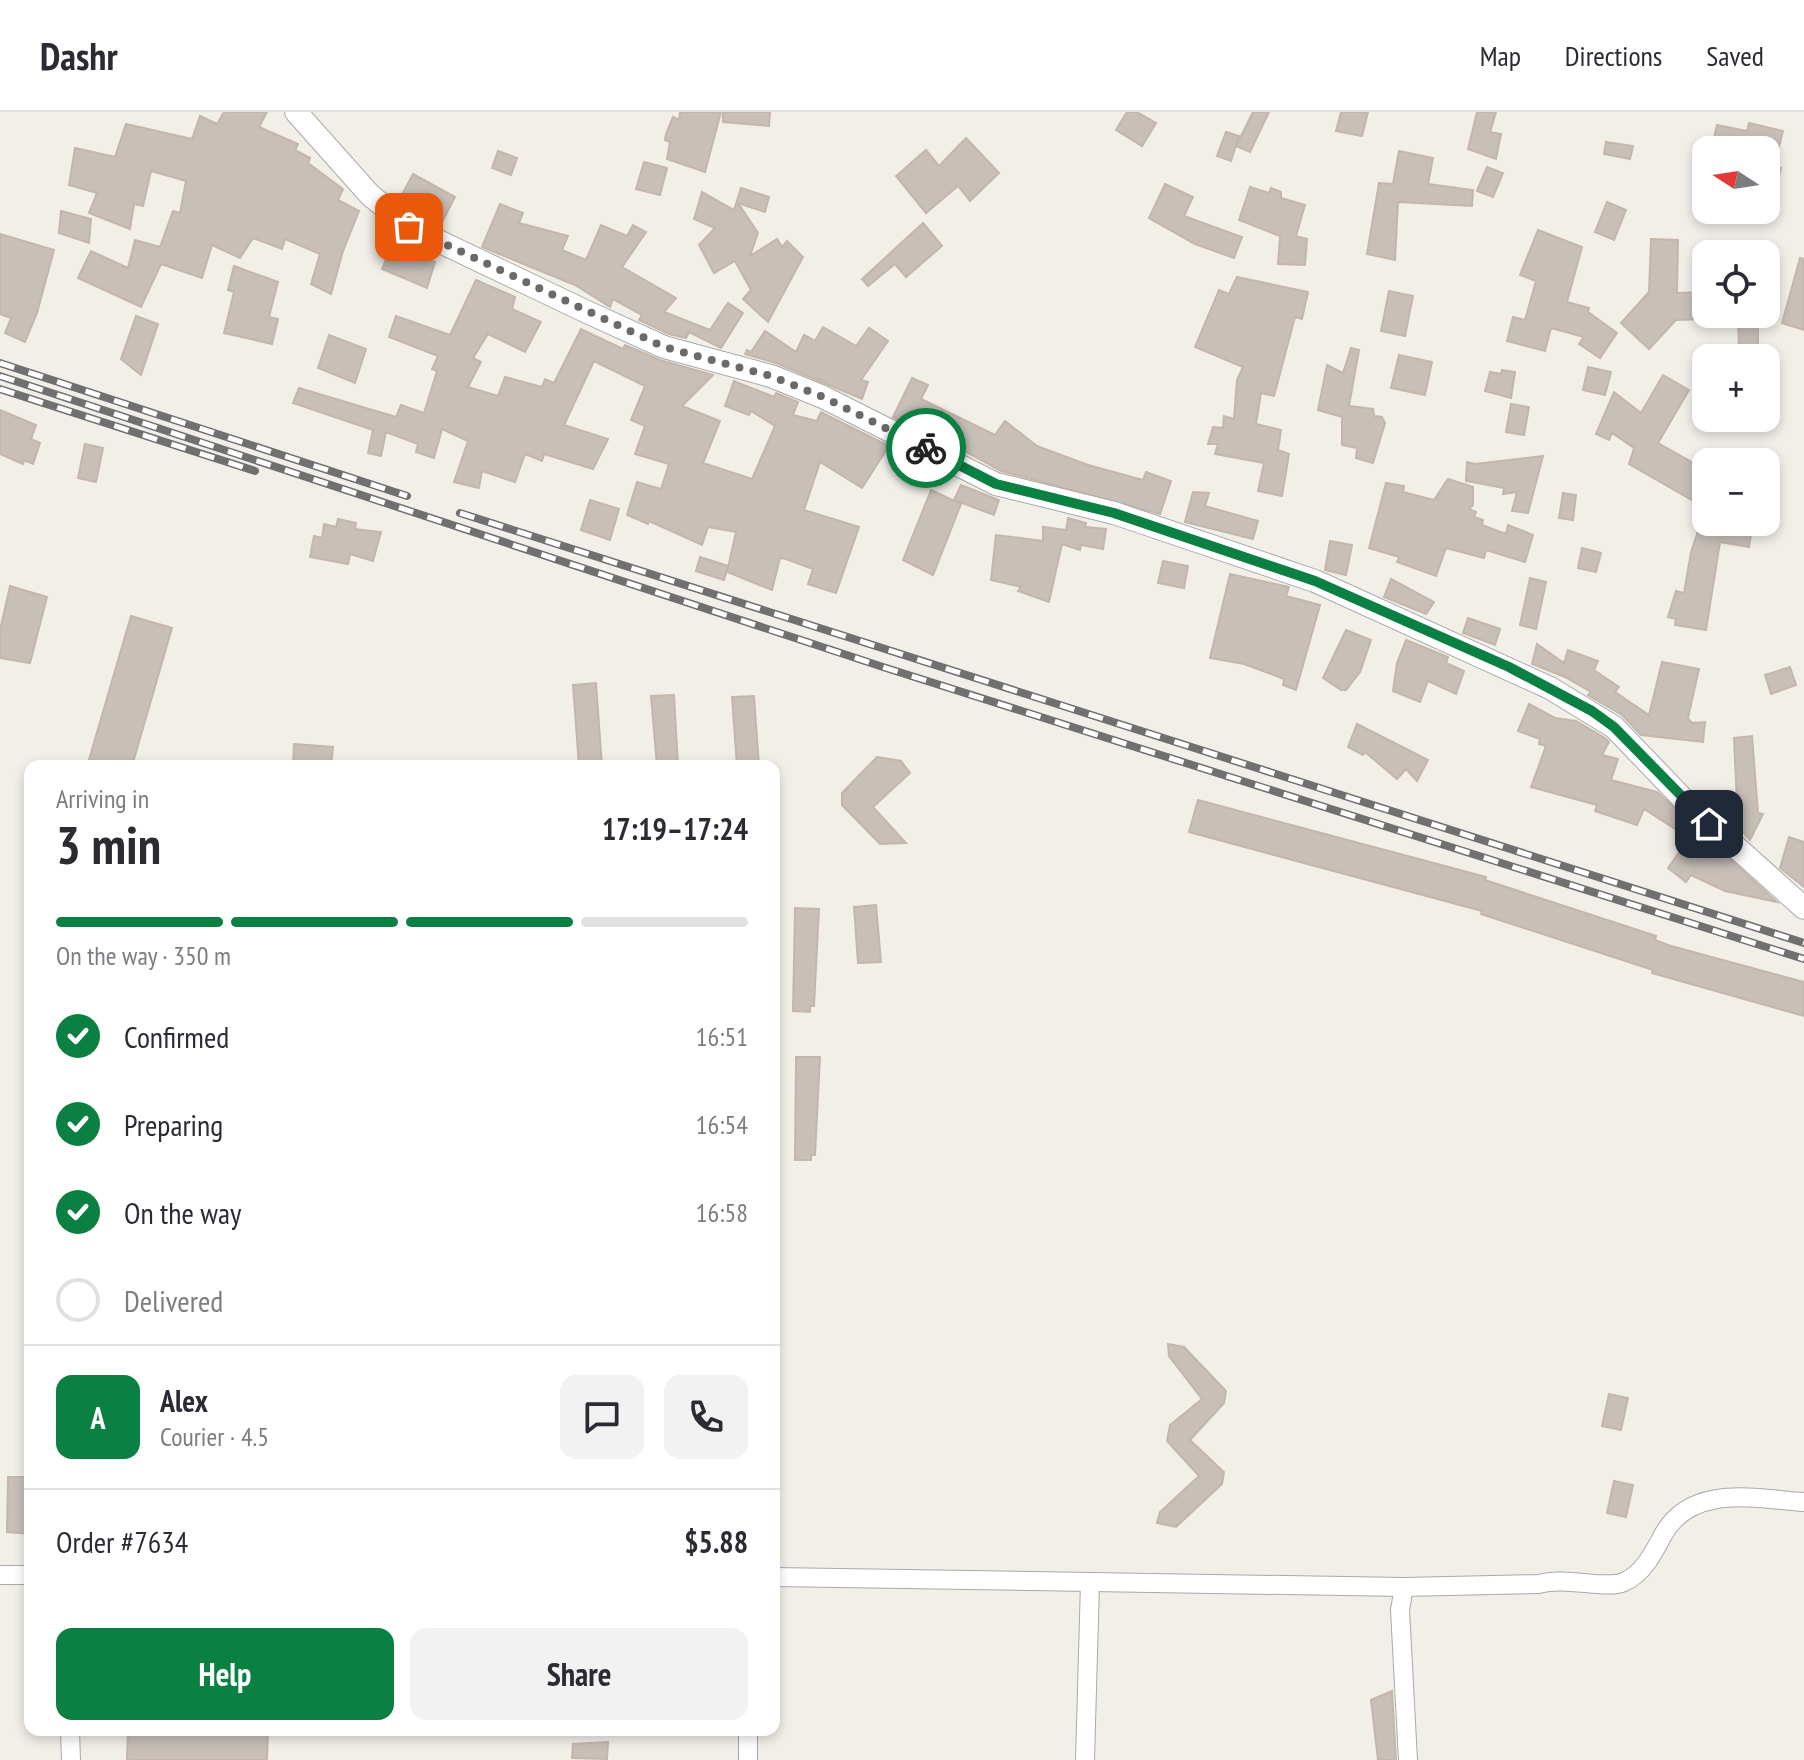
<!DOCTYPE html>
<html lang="en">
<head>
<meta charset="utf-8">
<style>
  body { margin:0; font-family:"PT Sans Narrow",sans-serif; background:#f2f2f3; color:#2b2b33; height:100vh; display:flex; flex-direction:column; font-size:30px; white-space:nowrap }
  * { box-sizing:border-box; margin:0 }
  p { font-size:26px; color:#7c7c81 }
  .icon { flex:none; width:44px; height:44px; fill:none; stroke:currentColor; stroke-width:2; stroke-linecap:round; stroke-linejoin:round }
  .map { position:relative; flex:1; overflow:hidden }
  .drawer { position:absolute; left:24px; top:648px; width:756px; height:976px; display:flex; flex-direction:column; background:#fff; border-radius:16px; box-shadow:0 4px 12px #0003 }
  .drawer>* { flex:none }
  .needle { width:52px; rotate:282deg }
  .fabs { position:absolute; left:1692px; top:24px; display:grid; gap:16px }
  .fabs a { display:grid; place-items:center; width:88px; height:88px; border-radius:16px; background:#fff; box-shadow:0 4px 12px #0003; font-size:40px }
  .pin { position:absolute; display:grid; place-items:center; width:68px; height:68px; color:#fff; margin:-34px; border-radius:16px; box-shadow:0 4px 12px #0006 }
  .courier { position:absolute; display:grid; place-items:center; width:80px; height:80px; margin:-40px; border:6px solid #0b8043; border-radius:50%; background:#fff; color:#222; box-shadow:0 2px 10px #0007 }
  .head em { font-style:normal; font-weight:700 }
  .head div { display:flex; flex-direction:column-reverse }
  .head { display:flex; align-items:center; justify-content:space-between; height:136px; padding:0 32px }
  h1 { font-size:52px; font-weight:700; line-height:60px }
  .bar { display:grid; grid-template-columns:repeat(4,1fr); gap:12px 8px; align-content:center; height:96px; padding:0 32px }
  .bar i { height:10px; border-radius:6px; background:#e1e1e2 }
  .bar .active { background:#0b8043 }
  .bar p { grid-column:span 4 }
  .line { display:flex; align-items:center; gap:20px; padding:0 32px; border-top:2px solid #e1e1e2 }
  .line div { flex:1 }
  .round { display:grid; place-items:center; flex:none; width:84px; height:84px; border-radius:16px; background:#f2f2f3 }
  ol { padding:0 32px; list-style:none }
  li { display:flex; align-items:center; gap:24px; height:88px }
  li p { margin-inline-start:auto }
  li .icon { padding:8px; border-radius:50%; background:#0b8043; color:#fff; stroke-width:4 }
  li:last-child { color:#7c7c81 }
  li i { width:44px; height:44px; border:4px solid #e1e1e2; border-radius:50% }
  .primary-button { display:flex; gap:16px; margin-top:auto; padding:16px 32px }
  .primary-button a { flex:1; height:92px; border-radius:16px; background:#0b8043; color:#fff; font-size:32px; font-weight:700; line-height:92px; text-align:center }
  .primary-button a+a { background:#f2f2f3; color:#2b2b33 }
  header { display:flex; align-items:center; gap:48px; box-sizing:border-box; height:112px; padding:0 40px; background:#fff; border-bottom:2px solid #e1e1e2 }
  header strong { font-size:38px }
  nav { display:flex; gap:44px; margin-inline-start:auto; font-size:28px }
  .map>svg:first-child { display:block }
  .building { fill:#c7bfb8; stroke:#c4b6ab; stroke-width:2 }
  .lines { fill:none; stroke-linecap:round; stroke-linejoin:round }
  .minor-casing { stroke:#a9a9a9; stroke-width:20 }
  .tertiary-casing { stroke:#a9a9a9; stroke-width:24 }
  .minor { stroke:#fff; stroke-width:18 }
  .tertiary { stroke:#fff; stroke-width:22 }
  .rail-casing { stroke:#707070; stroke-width:8 }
  .rail { stroke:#fff; stroke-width:5; stroke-dasharray:15; stroke-linecap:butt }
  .done { stroke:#6b6a68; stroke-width:8; stroke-dasharray:0 14.4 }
  .route { stroke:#0b8043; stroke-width:10 }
</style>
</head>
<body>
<header>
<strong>Dashr</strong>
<nav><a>Map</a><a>Directions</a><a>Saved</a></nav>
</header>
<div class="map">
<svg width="1804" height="1648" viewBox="0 0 1804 1648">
  <rect width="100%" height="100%" fill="#f2efe9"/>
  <g class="building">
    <path d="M224,0H267L259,15L298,32L295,38L310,46L308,51L343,77L338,88L359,99L343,139L331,182L311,172L320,142L285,127L282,137L253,126L240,146L212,133L202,166L161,152L141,195L78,166L91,139L128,156L135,128L160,135L173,99L180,101L186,69L151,59L143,94L134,92L130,117L89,101L97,81L69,73L75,36L115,45L126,12L192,27L200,4L217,12Z"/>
    <path d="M680,0H721L705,60L667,47L670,30L665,28L666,22L673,5L679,8Z"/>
    <path d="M723,0H770L769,14L723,10Z"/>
    <path d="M1127,0H1137L1156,11L1142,34L1116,18Z"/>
    <path d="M1253,0H1269L1250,40L1236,34Z"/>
    <path d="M1341,0H1368L1362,24L1336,19Z"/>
    <path d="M1477,0H1496L1490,20L1501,22L1496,47L1468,37Z"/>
    <path d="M1749,11L1783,19L1774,55L1781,56L1770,97H1766V38L1713,30L1717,13L1747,19Z"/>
    <path d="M1226,20L1239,24L1231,49L1217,44Z"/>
    <path d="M966,26L999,61L970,89L958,74L926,101L896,64L926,38L939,54Z"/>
    <path d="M1606,30L1633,34L1630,47L1604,42Z"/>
    <path d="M498,39L517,46L511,63L492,56Z"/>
    <path d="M1399,39L1433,46L1428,72L1473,78L1472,94L1398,90L1395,148L1367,142L1379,71L1393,72Z"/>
    <path d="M644,50L667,56L660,83L636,77Z"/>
    <path d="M1487,55L1503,61L1493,85L1477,79Z"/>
    <path d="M413,62L455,85L441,112L399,88Z"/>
    <path d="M1165,72L1193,85L1184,104L1242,125L1234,146L1195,132L1149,106Z"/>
    <path d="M1250,75L1269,81L1271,76L1281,80V86L1305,93L1296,124L1307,127L1305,153L1278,152L1280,124L1239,108Z"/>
    <path d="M741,76L769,85L765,100L738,91L758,121L750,144L777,127L782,135L787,129L803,145L768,210L743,187L751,178L735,149L714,161L699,133L715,116L694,107L702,80L734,98Z"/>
    <path d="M1607,90L1626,98L1614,128L1595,120Z"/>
    <path d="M500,92L523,101L519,111L568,124L562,138L586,148L601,113L627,124L633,113L646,120L622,155L676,186L664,200L710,218L728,191L743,201L721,236L689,220L686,226L669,222L639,208L642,203L613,187L610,195L575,173L482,135Z"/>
    <path d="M61,99L91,107L89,131L59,121Z"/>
    <path d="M923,111L942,134L906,165L895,152L868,174L862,167Z"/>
    <path d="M1538,118L1582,135L1567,190L1589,196L1588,200L1617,221L1600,246L1579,232L1584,225L1551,216L1545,239L1507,229L1513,205L1525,208L1536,169L1520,163Z"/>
    <path d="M0,122L54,138L37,201L25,230L5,221L11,206L0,202Z"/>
    <path d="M395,126L435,150L427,176L382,157Z"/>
    <path d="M1651,127L1678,128L1677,181L1706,180V207L1676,208L1649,237L1621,211L1649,180Z"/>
    <path d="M1800,146L1804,147V218L1782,211Z"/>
    <path d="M234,154L278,170L269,205L278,207L272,232L224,221L234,180L228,178Z"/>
    <path d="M1237,165L1308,180L1302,207L1295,205L1274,284L1261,281L1256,312L1281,318L1278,338L1289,342L1282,384L1258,379L1264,351L1215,342L1218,332H1208L1213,315L1223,316L1224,304L1234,307L1237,268L1243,255L1195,235L1219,178L1229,182Z"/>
    <path d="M476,168L515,185L512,197L541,210L525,240L488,222L473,246L481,250L468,275L498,284L505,265L542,275L545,267L554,271L581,217L623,237L625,233L660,248L713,263L682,294L720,309L703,351L752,367L775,314L751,299L749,303L725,294L734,269L774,285L776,281L798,290L793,303L817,309L821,300L889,334L862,376L820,350L804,398L859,415L836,481L808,472L813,457L786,447L780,446L772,478L727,460L736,420L708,415L702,433L649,409L648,412L627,403L637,370L661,377L669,352L635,342L645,314L631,308L645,274L594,249L564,313L608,327L593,357L544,342L542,349L525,342L515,370L482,359L479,376L454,370L468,329L442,317L434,346L416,340L418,332L386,320L381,344L368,341L373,318L293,291L299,276L396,305L401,293L424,301L437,259L432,257L438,244L389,225L396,204L450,223Z"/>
    <path d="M1389,179L1413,184L1405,224L1381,219Z"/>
    <path d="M136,204L158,212L141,263L121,247Z"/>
    <path d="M1738,208H1758V235H1739Z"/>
    <path d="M823,215L856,234L869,216L888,229L861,268L868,270L862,287L776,251L745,242L747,238L751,240L765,219L796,240L804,223L815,229Z"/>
    <path d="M329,223L366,237L355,271L318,256Z"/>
    <path d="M1351,236L1359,238L1349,294L1373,297L1374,304L1382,305L1385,311L1373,351L1356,346L1357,336L1342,333V305L1318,298L1327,253L1343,261Z"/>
    <path d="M1399,243L1432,250L1425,283L1391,276Z"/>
    <path d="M1588,255L1611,260L1605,283L1583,278Z"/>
    <path d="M1502,258L1515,260L1511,286L1485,279L1490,260L1501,262Z"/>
    <path d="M1663,263L1689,278L1658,331L1706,358L1697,391L1629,352L1634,336L1612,321L1609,328L1596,322L1614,280L1641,301Z"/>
    <path d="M912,266L928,273L921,287L995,323L1005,309L1037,334L1088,353L1143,368L1146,360L1171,369L1160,402L1001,359L952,332L956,325L914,303L909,313L893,305Z"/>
    <path d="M1511,292L1529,295L1524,323L1506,320Z"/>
    <path d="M0,298L36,313L31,327L40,331L33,352L24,348L23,352L0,342Z"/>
    <path d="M85,332L103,336L96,370L78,366Z"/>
    <path d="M1543,344L1528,401L1512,399L1517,380L1503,382L1504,376L1466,369L1467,350L1475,352Z"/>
    <path d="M1448,367L1473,375V393L1469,397L1476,400L1474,405L1483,408L1482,413L1506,422L1508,413L1533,423L1525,450L1486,438L1484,446L1446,436L1436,464L1397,450L1399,445L1369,436L1386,371L1404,374L1403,380L1434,388Z"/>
    <path d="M961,373L999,388L994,403L954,388Z"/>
    <path d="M931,378L961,392L933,463L903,448Z"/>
    <path d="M1193,380L1209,381L1205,394L1258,409L1253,427L1185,410Z"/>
    <path d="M1563,381L1576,383L1573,408L1559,406Z"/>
    <path d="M590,388L619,397L610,428L581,418Z"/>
    <path d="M1068,406L1086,411L1085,415L1106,417L1103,437L1081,433L1080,438L1062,432L1049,490L1018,479L1021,475L991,468L996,423L1043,429V415L1066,418Z"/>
    <path d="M338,407L356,411L355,417L381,420L373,449L350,442L348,452L310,445L314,424L322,426L324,412L336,415Z"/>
    <path d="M1701,410H1753L1749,435L1720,430L1706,518L1675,513L1676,507L1668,505L1676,479L1684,481L1691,440Z"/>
    <path d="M1330,429L1352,433L1346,463L1325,458Z"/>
    <path d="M1582,436L1601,441L1596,460L1578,456Z"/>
    <path d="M700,445L728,454L724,468L696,459Z"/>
    <path d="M1163,449L1188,454L1184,476L1158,471Z"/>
    <path d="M1230,462L1289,475L1286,484L1320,493L1296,578L1283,573L1284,567L1244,552L1210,546Z"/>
    <path d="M1530,466L1546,470L1536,517L1520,513Z"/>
    <path d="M1391,467L1434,490L1426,502L1384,485Z"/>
    <path d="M10,474L47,485L30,551L0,546V518Z"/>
    <path d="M131,504L172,516L132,654H98L88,651Z"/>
    <path d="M1468,506L1500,517L1495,533L1463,521Z"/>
    <path d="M1346,518L1371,528L1360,560L1346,578H1341L1323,566Z"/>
    <path d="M1406,528L1448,545L1446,551L1464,559L1456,582L1428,569L1420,590L1393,579L1397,551Z"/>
    <path d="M1537,532L1564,551L1568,538L1598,549L1594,558L1619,575L1615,580L1649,603L1662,550L1699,557L1688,606L1692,611L1705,610L1703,630L1641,623L1622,603L1588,583L1591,580L1565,565L1532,552Z"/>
    <path d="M1790,555L1796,573L1771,582L1765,563Z"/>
    <path d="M596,571L602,654H579L573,573Z"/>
    <path d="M674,583L678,654H657L651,584Z"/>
    <path d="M754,584L759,654H737L732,585Z"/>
    <path d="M1529,592L1555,606L1576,609L1605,626L1609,630L1602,643L1618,647L1611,668L1657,680L1777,790L1725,779L1691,763L1686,770L1668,756L1689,726L1644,697L1637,713L1595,699L1597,693L1531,675L1546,634L1539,632L1540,627L1518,619Z"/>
    <path d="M1357,612L1428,648L1417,669L1406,657L1397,667L1365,640L1363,643L1348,635Z"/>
    <path d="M1752,624L1758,701L1763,702L1750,728L1738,714L1734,626Z"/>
    <path d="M294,632L333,635L331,654H293Z"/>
    <path d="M877,645L901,649L910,661L873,695L906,731L880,732L842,693V681Z"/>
    <path d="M1198,688L1486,765L1485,768L1656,824L1655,828L1671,834L1804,870V904L1652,861L1653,858L1481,802L1482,799L1189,720Z"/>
    <path d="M1789,725L1804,730V775L1780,756Z"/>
    <path d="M876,793L881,850L858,851L854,795Z"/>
    <path d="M795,796L819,797L814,894H810V900L793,899Z"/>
    <path d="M796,945H820L815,1043H811V1048H795Z"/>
    <path d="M1168,1232L1184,1235L1226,1279L1224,1291L1190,1328L1224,1360L1222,1372L1176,1415L1157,1411L1160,1400L1199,1364L1167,1329L1170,1313L1202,1287L1169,1244Z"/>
    <path d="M1609,1282L1628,1286L1621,1318L1602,1314Z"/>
    <path d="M8,1365H30V1422L7,1420Z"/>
    <path d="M1614,1369L1633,1373L1626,1405L1607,1401Z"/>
    <path d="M1392,1579L1396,1648H1378L1371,1588Z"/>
    <path d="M128,1618L226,1623L227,1618H268L267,1648H127Z"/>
    <path d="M608,1630L607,1647L572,1646L573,1632Z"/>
  </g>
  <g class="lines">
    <g class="minor-casing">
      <g id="minor">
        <path d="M0,1463H30"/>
        <path d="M774,1465L1404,1475L1539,1472C1565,1464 1606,1478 1624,1470C1643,1462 1654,1440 1663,1423C1691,1371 1757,1387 1804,1390"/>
        <path d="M1404,1475L1400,1498L1408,1648"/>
        <path d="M70,1618L71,1648"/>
        <path d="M748,1648V1618"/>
        <path d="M1085,1648L1090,1471"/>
      </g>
    </g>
    <g class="tertiary-casing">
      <path id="tertiary" d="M296,0L370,83L409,115L587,200L664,235L771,264L823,285L996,372L1114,401L1315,469L1550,576L1614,615L1687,691L1804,796"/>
    </g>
    <use href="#minor" class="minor"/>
    <use href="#tertiary" class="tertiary"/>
    <g class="rail-casing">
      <g id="rail">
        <path d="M0,251L407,384"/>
        <path d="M0,264L883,555L1804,847"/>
        <path d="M0,277L255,359"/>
        <path d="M460,401L1804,831"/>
      </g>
    </g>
    <use href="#rail" class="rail"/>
  </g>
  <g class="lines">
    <path class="done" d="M409,115L664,235L771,264L823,285L926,336"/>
    <path class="route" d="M926,336L996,372L1114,401L1315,469L1509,555L1592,599L1614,615L1709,712"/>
  </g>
</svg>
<div class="fabs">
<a><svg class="needle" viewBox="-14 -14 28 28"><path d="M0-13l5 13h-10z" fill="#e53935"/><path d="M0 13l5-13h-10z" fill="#7c7c81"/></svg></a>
<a><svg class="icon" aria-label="locate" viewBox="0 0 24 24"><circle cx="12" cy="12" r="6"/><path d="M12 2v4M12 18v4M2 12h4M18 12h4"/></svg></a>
<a>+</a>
<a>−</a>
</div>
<div class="pin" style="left:409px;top:115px;background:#ea580c"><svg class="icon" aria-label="bag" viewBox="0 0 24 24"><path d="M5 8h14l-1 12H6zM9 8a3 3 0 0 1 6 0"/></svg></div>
<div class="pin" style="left:1709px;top:712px;background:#1f2937"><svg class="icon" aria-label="home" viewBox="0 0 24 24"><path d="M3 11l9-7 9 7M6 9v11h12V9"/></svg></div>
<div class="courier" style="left:926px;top:336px"><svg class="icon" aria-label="bike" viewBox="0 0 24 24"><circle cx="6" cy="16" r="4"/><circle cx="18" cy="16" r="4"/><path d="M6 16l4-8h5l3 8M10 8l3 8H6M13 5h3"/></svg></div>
<section class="drawer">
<div class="head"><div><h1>3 min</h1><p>Arriving in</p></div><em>17:19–17:24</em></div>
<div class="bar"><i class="active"></i><i class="active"></i><i class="active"></i><i></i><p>On the way · 350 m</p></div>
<ol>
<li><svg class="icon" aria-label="check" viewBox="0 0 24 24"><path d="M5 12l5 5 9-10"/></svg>Confirmed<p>16:51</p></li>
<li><svg class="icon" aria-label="check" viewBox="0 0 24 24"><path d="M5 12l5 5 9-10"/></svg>Preparing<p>16:54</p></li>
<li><svg class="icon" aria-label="check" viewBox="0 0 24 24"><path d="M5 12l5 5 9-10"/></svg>On the way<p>16:58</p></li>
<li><i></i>Delivered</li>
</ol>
<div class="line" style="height:144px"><b class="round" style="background:#0b8043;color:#fff">A</b><div><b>Alex</b><p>Courier · 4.5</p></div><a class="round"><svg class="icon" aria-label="chat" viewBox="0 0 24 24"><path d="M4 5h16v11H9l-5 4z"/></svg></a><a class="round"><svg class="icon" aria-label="phone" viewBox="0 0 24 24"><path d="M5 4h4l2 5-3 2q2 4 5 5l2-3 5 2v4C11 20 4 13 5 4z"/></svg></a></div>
<div class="line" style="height:104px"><div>Order #7634</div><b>$5.88</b></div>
<div class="primary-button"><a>Help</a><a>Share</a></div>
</section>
</div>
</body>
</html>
